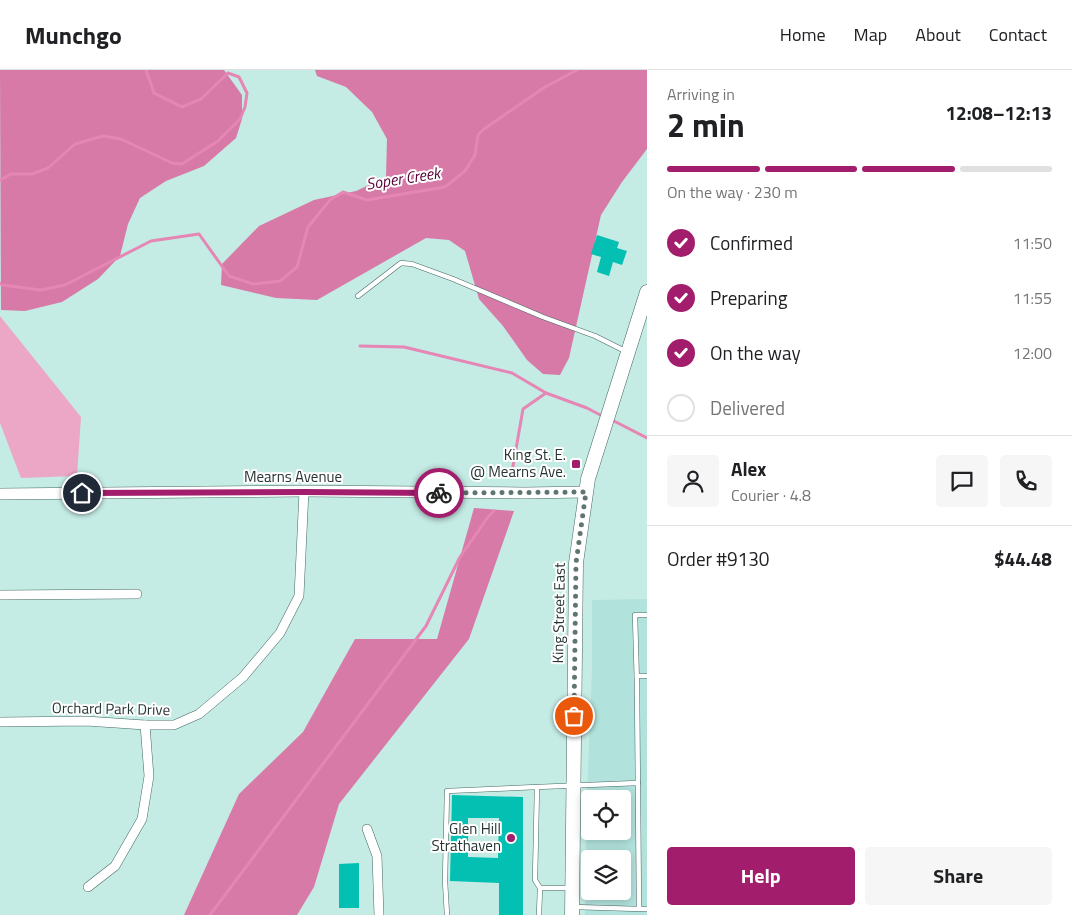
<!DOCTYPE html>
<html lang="en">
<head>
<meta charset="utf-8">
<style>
  body { margin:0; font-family:"Titillium Web",sans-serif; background:#f6f6f6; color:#202124; height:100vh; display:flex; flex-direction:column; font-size:19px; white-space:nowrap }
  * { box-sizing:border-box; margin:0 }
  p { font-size:16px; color:#757577 }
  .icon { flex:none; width:28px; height:28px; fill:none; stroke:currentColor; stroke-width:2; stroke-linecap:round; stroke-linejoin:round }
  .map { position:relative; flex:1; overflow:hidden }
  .drawer { display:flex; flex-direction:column; background:#fff; width:425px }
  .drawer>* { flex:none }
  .buttons { position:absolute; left:581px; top:720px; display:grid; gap:10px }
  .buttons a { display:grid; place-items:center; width:50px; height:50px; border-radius:5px; background:#fff; box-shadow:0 2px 8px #0003; font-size:25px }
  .pin { position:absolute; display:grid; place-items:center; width:42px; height:42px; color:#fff; margin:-21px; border:2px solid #fff; border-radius:50%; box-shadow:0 1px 5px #0007 }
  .courier { position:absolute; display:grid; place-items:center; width:50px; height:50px; margin:-25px; border:4px solid #a21d6b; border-radius:50%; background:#fff; color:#222; box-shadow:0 1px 6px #0007 }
  .headline em { font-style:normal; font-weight:700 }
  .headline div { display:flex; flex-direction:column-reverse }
  .headline { display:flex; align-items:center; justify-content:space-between; height:85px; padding:0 20px }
  h1 { font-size:32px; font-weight:700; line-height:38px }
  .bar { display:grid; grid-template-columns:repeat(4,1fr); gap:8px 5px; align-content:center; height:60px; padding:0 20px }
  .bar i { height:6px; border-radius:4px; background:#e0e0e0 }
  .bar .on { background:#a21d6b }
  .bar p { grid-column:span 4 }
  .line { display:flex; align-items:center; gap:12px; padding:0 20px; border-top:1px solid #e0e0e0 }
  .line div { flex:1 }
  .round { display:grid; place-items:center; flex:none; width:52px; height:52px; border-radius:5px; background:#f6f6f6 }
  ol { padding:0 20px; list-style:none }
  li { display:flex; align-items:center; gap:15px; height:55px }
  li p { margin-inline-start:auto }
  li .icon { padding:5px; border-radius:50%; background:#a21d6b; color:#fff; stroke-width:4 }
  li:last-child { color:#757577 }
  li i { width:28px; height:28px; border:2px solid #e0e0e0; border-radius:50% }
  .button { display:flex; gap:10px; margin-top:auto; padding:10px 20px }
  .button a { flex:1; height:58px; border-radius:5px; background:#a21d6b; color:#fff; font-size:20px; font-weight:700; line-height:58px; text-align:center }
  .button a+a { background:#f6f6f6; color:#202124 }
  header { display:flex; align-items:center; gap:30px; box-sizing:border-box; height:70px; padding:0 25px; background:#fff; border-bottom:1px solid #e0e0e0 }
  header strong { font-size:24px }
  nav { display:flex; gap:28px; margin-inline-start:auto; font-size:18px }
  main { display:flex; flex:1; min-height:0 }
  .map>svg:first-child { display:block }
  .built { fill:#b2e2dc; fill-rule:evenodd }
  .green { fill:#eca7c7 }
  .forest { fill:#d77aa7 }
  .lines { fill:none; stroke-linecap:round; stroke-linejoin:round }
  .stream { stroke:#e586b4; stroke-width:3 }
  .building { fill:#03c0b2; fill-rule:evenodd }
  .service-casing { stroke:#456863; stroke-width:5.5 }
  .minor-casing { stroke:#456863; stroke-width:10 }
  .tertiary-casing { stroke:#456863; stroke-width:12 }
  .primary-casing { stroke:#456863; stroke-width:15 }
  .service { stroke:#fff; stroke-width:4.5 }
  .minor { stroke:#fff; stroke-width:9 }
  .tertiary { stroke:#fff; stroke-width:11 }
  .primary { stroke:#fff; stroke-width:14 }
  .done { stroke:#5e7571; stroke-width:5; stroke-dasharray:0 9 }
  .route { stroke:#a21d6b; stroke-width:6 }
  .poi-dot { fill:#a21d6b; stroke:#fff; stroke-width:2 }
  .labels { text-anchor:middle; stroke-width:4; stroke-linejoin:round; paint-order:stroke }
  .poi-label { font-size:15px; fill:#263533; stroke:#fff; text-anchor:end }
  .street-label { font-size:15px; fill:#263533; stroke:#fff }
  .water-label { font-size:16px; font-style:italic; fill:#590137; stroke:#fff }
</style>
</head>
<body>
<header>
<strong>Munchgo</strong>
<nav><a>Home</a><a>Map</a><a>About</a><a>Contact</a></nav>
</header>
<main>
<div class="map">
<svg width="647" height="845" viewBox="0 0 647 845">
  <rect width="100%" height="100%" fill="#c5ebe5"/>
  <path class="built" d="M647,529V845H585L587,724L592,600V530ZM590,729H622V761H590ZM590,789H622V821H590Z"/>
  <path class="green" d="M0,246L81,347L77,406L21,408L0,353Z"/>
  <g class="forest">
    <path d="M0,0H224L242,25V49L236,68L204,96L166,111L140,128L128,154L120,186L98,209L62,232L25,241L1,240Z"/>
    <path d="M315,0H647V79L622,112L601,145L569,288L560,305L543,304L527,290L503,256L479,229L465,181L449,170L426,168L317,230L276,228L221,215L222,194L259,156L314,130L356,121L386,107L387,69L372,42L346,17L317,6Z"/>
    <path d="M474,438L514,441L469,569L339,734L314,817L297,845H184L239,724L303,662L355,569H437Z"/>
  </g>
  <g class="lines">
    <g class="stream">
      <path d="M0,110L11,104H32L48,98L75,74L103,66L121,69L172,93L182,94L218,71L240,49L245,37L247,23L239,7L228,3L201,29L182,37L154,23L146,0"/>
      <path d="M0,213L2,215L41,220L65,215L151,171L199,164L229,206L253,214L280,211L297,197L308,157L330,130L343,122L367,130L445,117L465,101L475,85L478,65L484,59L545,17L577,0"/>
      <path d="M360,276L404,277L512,303L546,323L587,338L604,347"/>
      <path d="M610,349L647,368"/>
      <path d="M512,402L523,339L546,323"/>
      <path d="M210,845L426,556L460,487L488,447L494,441"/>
    </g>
  </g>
  <g class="building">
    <path d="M597,165L619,172L617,178L627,181L622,195L613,192L609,206L597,202L601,187L591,184Z"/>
    <path d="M452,725L523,727V845H499V813L450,811ZM468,748H499L498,788L468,787Z"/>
    <path d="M359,793V838H339V794Z"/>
  </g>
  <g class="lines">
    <g class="service-casing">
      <g id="service">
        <path d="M358,226L401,193L412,194L453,209L543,247L595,266L627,282"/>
        <path d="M647,545H635L637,615L639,839H647"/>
        <path d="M637,606H647"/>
        <path d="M540,818H571"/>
        <path d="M575,837L639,839"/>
        <path d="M447,845L445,811L447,721L537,717"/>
        <path d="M539,845L540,818L535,810L537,717L638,713"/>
      </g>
    </g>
    <g class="minor-casing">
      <g id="minor">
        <path d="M0,525L137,524"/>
        <path d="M0,652L86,651L145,655H174L199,644L243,607L280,563L299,526L304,421"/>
        <path d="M367,759L377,786L379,845"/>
        <path d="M88,817L115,796L142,749L149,706L145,655"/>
      </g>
    </g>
    <g class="tertiary-casing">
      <path id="tertiary" d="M0,424L304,421L524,423L586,422"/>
    </g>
    <g class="primary-casing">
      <path id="primary" d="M572,845L576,493L588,409L647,222"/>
    </g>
    <use href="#service" class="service"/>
    <use href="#minor" class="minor"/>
    <use href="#tertiary" class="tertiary"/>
    <use href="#primary" class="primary"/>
  </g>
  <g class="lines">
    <path class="done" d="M439,423L586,422L576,493L574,646"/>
    <path class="route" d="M82,423L304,422L439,423"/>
  </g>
  <g class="poi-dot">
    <rect x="571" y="389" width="10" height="10" rx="2.5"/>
    <circle cx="511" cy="768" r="5"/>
  </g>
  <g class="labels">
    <g class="poi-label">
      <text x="566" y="390">King St. E.<tspan x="566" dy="17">@ Mearns Ave.</tspan></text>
      <text x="501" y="764">Glen Hill<tspan x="501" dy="17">Strathaven</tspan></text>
    </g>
    <g class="street-label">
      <text x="293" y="412">Mearns Avenue</text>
      <text transform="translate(559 543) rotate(-89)" y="5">King Street East</text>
      <text transform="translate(111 639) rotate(1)" y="5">Orchard Park Drive</text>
    </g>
    <g class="water-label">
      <text transform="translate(403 108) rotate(-9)" y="6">Soper Creek</text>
    </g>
  </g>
</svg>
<div class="buttons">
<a><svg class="icon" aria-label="locate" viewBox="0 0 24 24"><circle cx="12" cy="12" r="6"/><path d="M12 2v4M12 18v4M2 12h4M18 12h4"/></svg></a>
<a><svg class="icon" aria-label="layers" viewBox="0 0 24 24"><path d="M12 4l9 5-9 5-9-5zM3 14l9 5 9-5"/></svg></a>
</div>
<div class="pin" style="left:574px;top:646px;background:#ea580c"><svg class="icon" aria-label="bag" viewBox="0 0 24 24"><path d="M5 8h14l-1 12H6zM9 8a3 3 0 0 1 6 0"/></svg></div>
<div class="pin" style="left:82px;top:423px;background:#1f2937"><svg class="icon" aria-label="home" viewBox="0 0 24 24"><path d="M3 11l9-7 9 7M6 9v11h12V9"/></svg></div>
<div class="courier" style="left:439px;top:423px"><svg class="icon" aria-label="bike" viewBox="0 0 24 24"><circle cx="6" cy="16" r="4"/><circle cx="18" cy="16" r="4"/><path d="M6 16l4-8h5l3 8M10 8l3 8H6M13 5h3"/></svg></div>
</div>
<section class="drawer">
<div class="headline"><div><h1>2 min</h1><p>Arriving in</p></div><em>12:08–12:13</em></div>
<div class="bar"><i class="on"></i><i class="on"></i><i class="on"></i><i></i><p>On the way · 230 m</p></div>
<ol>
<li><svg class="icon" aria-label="check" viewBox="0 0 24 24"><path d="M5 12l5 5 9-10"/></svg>Confirmed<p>11:50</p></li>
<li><svg class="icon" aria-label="check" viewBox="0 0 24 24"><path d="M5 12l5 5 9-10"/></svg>Preparing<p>11:55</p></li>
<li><svg class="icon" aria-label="check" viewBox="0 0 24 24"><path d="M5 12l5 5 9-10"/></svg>On the way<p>12:00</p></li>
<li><i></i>Delivered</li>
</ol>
<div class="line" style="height:90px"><a class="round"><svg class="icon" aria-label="person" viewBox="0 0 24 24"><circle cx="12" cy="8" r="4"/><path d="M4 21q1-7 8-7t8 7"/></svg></a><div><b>Alex</b><p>Courier · 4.8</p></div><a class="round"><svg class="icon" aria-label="chat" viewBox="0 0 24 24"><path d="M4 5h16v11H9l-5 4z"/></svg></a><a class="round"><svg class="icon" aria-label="phone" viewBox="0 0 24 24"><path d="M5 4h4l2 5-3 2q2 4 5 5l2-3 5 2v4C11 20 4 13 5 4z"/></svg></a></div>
<div class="line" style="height:65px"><div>Order #9130</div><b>$44.48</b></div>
<div class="button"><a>Help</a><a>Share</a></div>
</section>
</main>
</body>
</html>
